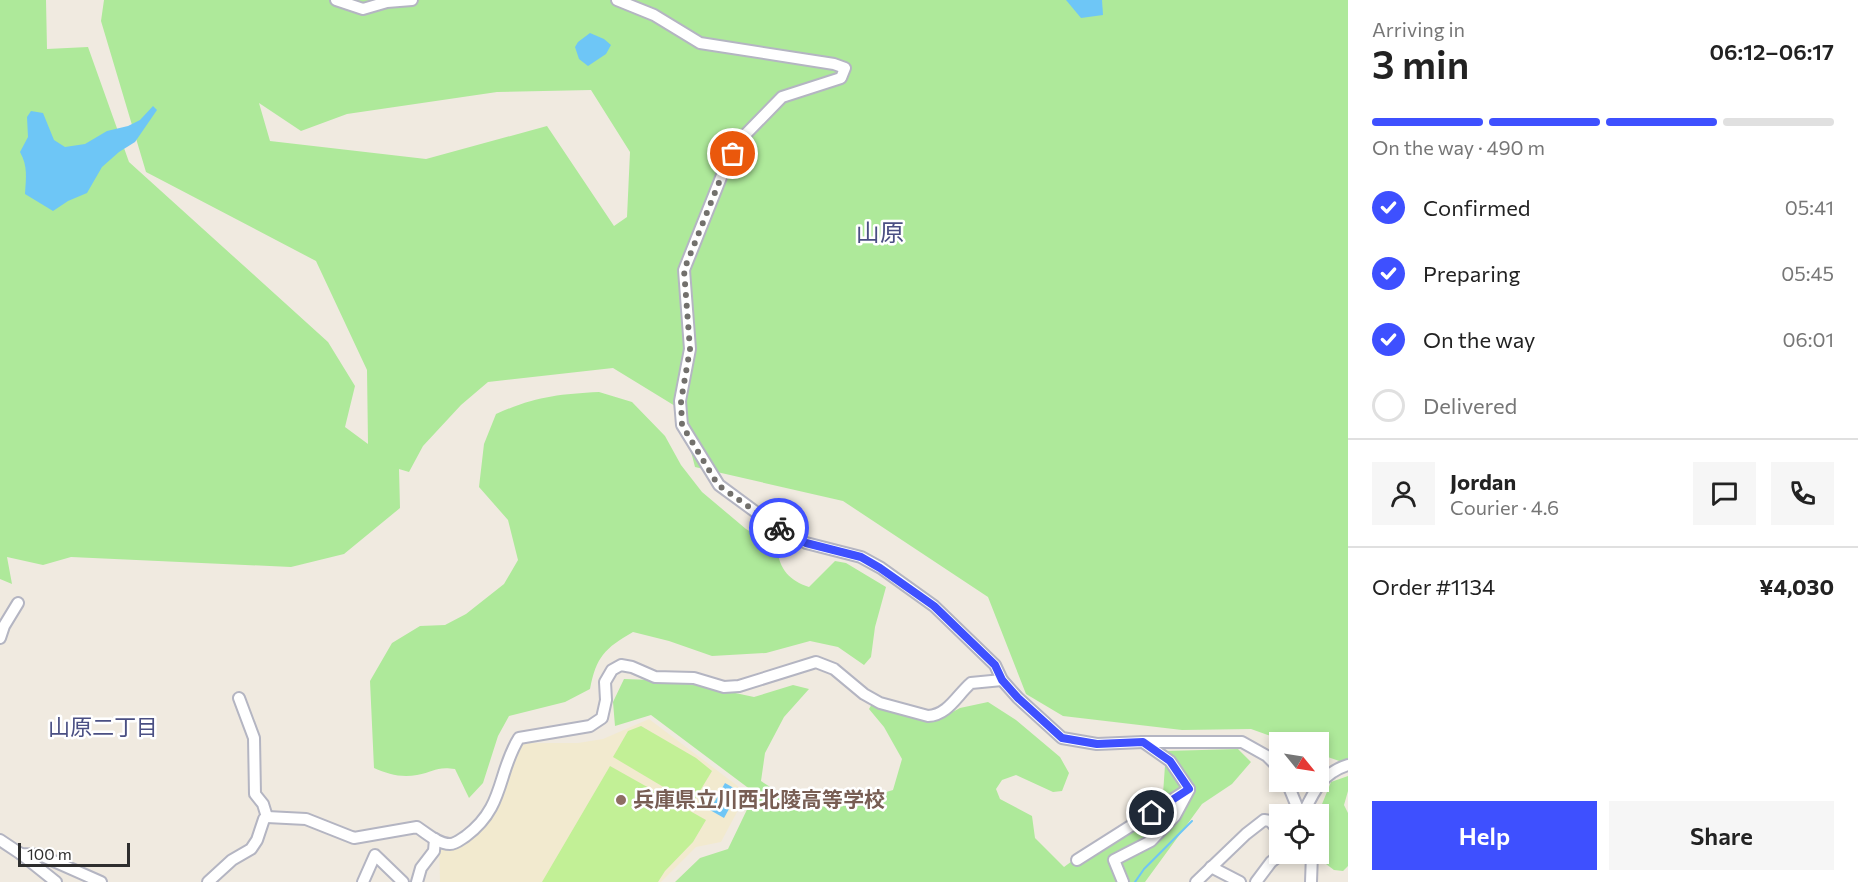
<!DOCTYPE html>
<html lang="en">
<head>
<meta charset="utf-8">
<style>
  body { margin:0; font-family:Commissioner,"Noto Sans JP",sans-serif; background:#f6f6f6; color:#222; height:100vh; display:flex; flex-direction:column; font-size:22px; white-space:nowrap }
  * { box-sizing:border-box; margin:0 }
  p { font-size:20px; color:#767676 }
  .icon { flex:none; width:33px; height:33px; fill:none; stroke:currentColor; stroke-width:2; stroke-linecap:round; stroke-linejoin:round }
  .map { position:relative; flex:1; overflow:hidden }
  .drawer { display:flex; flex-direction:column; background:#fff; width:510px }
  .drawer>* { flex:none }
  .needle { width:39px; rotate:120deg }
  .fabs { position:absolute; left:1269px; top:732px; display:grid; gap:12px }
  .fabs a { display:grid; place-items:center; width:60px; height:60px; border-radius:0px; background:#fff; box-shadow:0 3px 9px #0003; font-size:30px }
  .scale { position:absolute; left:18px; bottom:15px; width:112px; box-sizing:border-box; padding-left:6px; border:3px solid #2e2e2e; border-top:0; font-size:16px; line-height:21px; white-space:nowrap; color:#2e2e2e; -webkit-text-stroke:4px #fff; paint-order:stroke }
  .pin { position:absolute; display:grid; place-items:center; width:51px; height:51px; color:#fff; margin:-26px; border:3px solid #fff; border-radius:50%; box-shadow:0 2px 6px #0007 }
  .courier { position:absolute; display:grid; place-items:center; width:60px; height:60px; margin:-30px; border:4px solid #3e50ff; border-radius:50%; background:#fff; color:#222; box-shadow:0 2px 8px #0007 }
  .head em { font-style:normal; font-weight:600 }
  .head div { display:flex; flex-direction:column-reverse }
  .head { display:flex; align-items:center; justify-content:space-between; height:102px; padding:0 24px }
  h1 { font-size:39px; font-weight:600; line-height:45px }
  .bar { display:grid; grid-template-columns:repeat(4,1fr); gap:9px 6px; align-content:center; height:72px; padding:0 24px }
  .bar i { height:8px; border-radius:4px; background:#e0e0e0 }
  .bar .active { background:#3e50ff }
  .bar p { grid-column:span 4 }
  .line { display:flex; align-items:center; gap:15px; padding:0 24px; border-top:2px solid #e0e0e0 }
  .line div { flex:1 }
  .round { display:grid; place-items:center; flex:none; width:63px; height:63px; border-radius:0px; background:#f6f6f6 }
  ol { padding:0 24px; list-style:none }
  li { display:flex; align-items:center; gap:18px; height:66px }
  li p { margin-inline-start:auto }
  li .icon { padding:6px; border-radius:50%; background:#3e50ff; color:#fff; stroke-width:4 }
  li:last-child { color:#767676 }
  li i { width:33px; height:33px; border:3px solid #e0e0e0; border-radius:50% }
  .cta { display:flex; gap:12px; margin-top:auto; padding:12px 24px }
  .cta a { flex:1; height:69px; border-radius:0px; background:#3e50ff; color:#fff; font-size:24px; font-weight:600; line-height:69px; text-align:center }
  .cta a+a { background:#f6f6f6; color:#222 }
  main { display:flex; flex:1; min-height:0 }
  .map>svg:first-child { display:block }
  .education { fill:#f2eacf }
  .green { fill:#aee99a; fill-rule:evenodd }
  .pitch { fill:#c2f096 }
  .water { fill:#6ec6f6 }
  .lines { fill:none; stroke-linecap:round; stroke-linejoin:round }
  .stream { stroke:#6ec6f6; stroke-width:2 }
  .minor-casing { stroke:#b4b5c2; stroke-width:14 }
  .minor { stroke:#fff; stroke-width:10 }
  .done { stroke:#72706c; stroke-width:6; stroke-dasharray:0 10.8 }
  .route { stroke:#3e50ff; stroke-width:8 }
  .education-dot { fill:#8d6e63; stroke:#fff; stroke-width:2 }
  .labels { text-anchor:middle; stroke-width:5; stroke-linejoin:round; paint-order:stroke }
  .education-label { font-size:21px; font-weight:bold; fill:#785e54; stroke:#fff; text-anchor:start }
  .neighbourhood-label { font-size:22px; fill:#4a4f83; stroke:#fff }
  .quarter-label { font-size:24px; fill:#4a4f83; stroke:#fff }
</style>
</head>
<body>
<main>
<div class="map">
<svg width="1348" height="882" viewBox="0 0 1348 882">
  <rect width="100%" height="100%" fill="#f0eae0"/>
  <path class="education" d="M649,719L747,793L721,842L696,847L661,882H440L439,845L452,847L496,807L514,749L525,743H578L603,739Z"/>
  <g class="green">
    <path d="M0,0H46L47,49L88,47L129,162L328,342L355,386L345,427L368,444L367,370L316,261L146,172L101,21L104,0H1348V764L1319,754L1318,742H1287L1251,729L1182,730L1063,716L1026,694L988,597L843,501L695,467L680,409L613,368L488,382L461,405L423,446L409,472L399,469L400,508L344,554L291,567L71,557L43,565L7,557L12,584L0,579ZM591,90L630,152L627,217L614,226L547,126L426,159L270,141L259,103L301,131L347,114L497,92Z"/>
    <path d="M599,392L632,402L665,436L681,465L702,492L746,529L777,548C779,569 790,581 809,587L835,561L846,563L886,587L875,627L871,657L864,665L838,647L810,641L766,653L712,656L669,641L633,632C605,648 596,657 590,689L565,702L509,716L498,736L483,783L469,798L455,769C436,766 434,772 417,775C401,778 388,774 374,768L370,681L392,643L420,626L445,625L466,614L504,584L518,560L508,520L479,487L484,444L496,414C534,397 558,394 599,392Z"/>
    <path d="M624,679L679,681L754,697L793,685L809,689L784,717L765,753L761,781L798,805L849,803L893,790L902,759L884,727L869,709L873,702L910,718L939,719L960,708L988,702L1016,720L1060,757L1069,773L1062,791L1053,792L1016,775L1002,780L996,789L1000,799L1032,816L1035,838L1064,867L1163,794L1166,751L1238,749L1251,762L1232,784L1202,804L1145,882H675L700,858L728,849L755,793L651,715L615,726L613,702Z"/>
    <path d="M1348,776V791L1344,805L1348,813V866L1343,871L1334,870L1326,864L1318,814L1331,782Z"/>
  </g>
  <g class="pitch">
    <path d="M641,726L696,758L712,771L692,804L613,757L628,731Z"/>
    <path d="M610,766L706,820L693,842L665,871L658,882H542Z"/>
  </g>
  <g class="water">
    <path d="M1066,0H1102L1103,15L1081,18Z"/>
    <path d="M590,33L604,39L611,45L606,54L588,66L579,59L575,47L578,42Z"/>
    <path d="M153,106L157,110L135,142L119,152L102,167L87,193L68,201L53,211L25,194C26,178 28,166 20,152L28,137L27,117L31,111L43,113L54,140L65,147L85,144L107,131L128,126L140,120Z"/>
    <path d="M725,783L739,791L724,818L710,810Z"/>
  </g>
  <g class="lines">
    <path class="stream" d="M1135,882L1144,869L1192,821"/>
    <g class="minor-casing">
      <g id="minor">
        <path d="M336,0L363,9L387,2L412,0"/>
        <path d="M617,0L654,15L700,43L834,64L845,68L841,78L782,97L742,138L724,170L684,270L690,349L680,401L682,425L719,485L772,524L806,543L861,557L881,568L934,606L995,665L1002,680L1018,698L1062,738L1097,744L1143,742H1242L1267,756L1280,769"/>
        <path d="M0,638L4,626L18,603"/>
        <path d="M239,698L254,738L255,794L263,804L267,817"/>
        <path d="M1143,742L1170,761L1189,789"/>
        <path d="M1287,782L1300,814"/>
        <path d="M1303,814C1314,791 1322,773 1348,765"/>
        <path d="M267,817L306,819L354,838L417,827C426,833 438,844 450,844C456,844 461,839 466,836C505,807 497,773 519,738L590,726L602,718L606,700L605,682L612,670L621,665L632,667L655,677L694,678L724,687L739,686L816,662L834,669L864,694L880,703L928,716C948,715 957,695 971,683L1002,680"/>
        <path d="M0,840L21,854L40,855L101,882"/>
        <path d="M21,854L56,882"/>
        <path d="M1077,860L1189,789"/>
        <path d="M1211,867L1240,882"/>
        <path d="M208,882L232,860L251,849L257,840L264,819L267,817"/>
        <path d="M363,882L375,855L403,882"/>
        <path d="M417,882L421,868L434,851L435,839"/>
        <path d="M1123,882L1114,860L1151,841L1175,816L1189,790"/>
        <path d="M1196,882L1246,834L1264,820L1270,821L1280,832"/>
        <path d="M1256,882L1271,862L1281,854"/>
        <path d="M1311,882L1312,854"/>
      </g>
    </g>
    <use href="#minor" class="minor"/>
  </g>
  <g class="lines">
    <path class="done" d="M733,154L724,170L684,270L690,349L681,401L682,425L718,485L779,528"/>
    <path class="route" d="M779,528L806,543L861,557L880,568L934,606L995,665L1002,680L1018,698L1062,738L1097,744L1143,742L1170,761L1189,789L1152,813"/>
  </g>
  <circle class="education-dot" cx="621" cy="800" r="6"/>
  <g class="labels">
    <g class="education-label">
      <text x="633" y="807">兵庫県立川西北陵高等学校</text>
    </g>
    <g class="neighbourhood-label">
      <text x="103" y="735">山原二丁目</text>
    </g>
    <g class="quarter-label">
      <text x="880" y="241">山原</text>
    </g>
  </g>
</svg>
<div class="fabs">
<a><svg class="needle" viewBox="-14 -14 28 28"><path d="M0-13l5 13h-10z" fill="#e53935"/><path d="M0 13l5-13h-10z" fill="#767676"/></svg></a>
<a><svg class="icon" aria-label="locate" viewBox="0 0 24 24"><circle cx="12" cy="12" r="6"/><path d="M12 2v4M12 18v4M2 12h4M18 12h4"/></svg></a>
</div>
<div class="scale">100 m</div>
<div class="pin" style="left:733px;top:154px;background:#ea580c"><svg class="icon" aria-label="bag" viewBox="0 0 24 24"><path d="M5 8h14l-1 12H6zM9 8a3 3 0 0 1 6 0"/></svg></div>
<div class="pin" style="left:1152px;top:813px;background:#1f2937"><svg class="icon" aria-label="home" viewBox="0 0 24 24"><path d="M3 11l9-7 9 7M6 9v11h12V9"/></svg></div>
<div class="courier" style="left:779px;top:528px"><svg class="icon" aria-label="bike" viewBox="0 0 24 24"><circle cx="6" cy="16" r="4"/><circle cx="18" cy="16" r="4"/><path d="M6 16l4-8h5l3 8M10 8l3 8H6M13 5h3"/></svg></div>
</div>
<section class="drawer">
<div class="head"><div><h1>3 min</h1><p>Arriving in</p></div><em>06:12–06:17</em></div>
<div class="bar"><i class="active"></i><i class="active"></i><i class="active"></i><i></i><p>On the way · 490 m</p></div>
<ol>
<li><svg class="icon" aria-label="check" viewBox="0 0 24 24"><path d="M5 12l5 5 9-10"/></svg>Confirmed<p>05:41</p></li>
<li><svg class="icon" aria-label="check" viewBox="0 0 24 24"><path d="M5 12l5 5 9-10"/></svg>Preparing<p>05:45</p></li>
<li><svg class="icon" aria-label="check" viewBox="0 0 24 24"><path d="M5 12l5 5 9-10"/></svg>On the way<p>06:01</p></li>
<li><i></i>Delivered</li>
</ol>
<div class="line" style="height:108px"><a class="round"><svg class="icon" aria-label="person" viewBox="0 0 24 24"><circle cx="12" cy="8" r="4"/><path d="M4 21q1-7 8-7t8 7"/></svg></a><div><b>Jordan</b><p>Courier · 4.6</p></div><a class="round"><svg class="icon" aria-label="chat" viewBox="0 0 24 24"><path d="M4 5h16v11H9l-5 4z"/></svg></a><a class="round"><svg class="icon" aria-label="phone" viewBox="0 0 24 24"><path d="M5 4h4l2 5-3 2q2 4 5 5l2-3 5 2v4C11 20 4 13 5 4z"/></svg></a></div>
<div class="line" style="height:78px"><div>Order #1134</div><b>¥4,030</b></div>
<div class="cta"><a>Help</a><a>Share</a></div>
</section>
</main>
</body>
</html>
